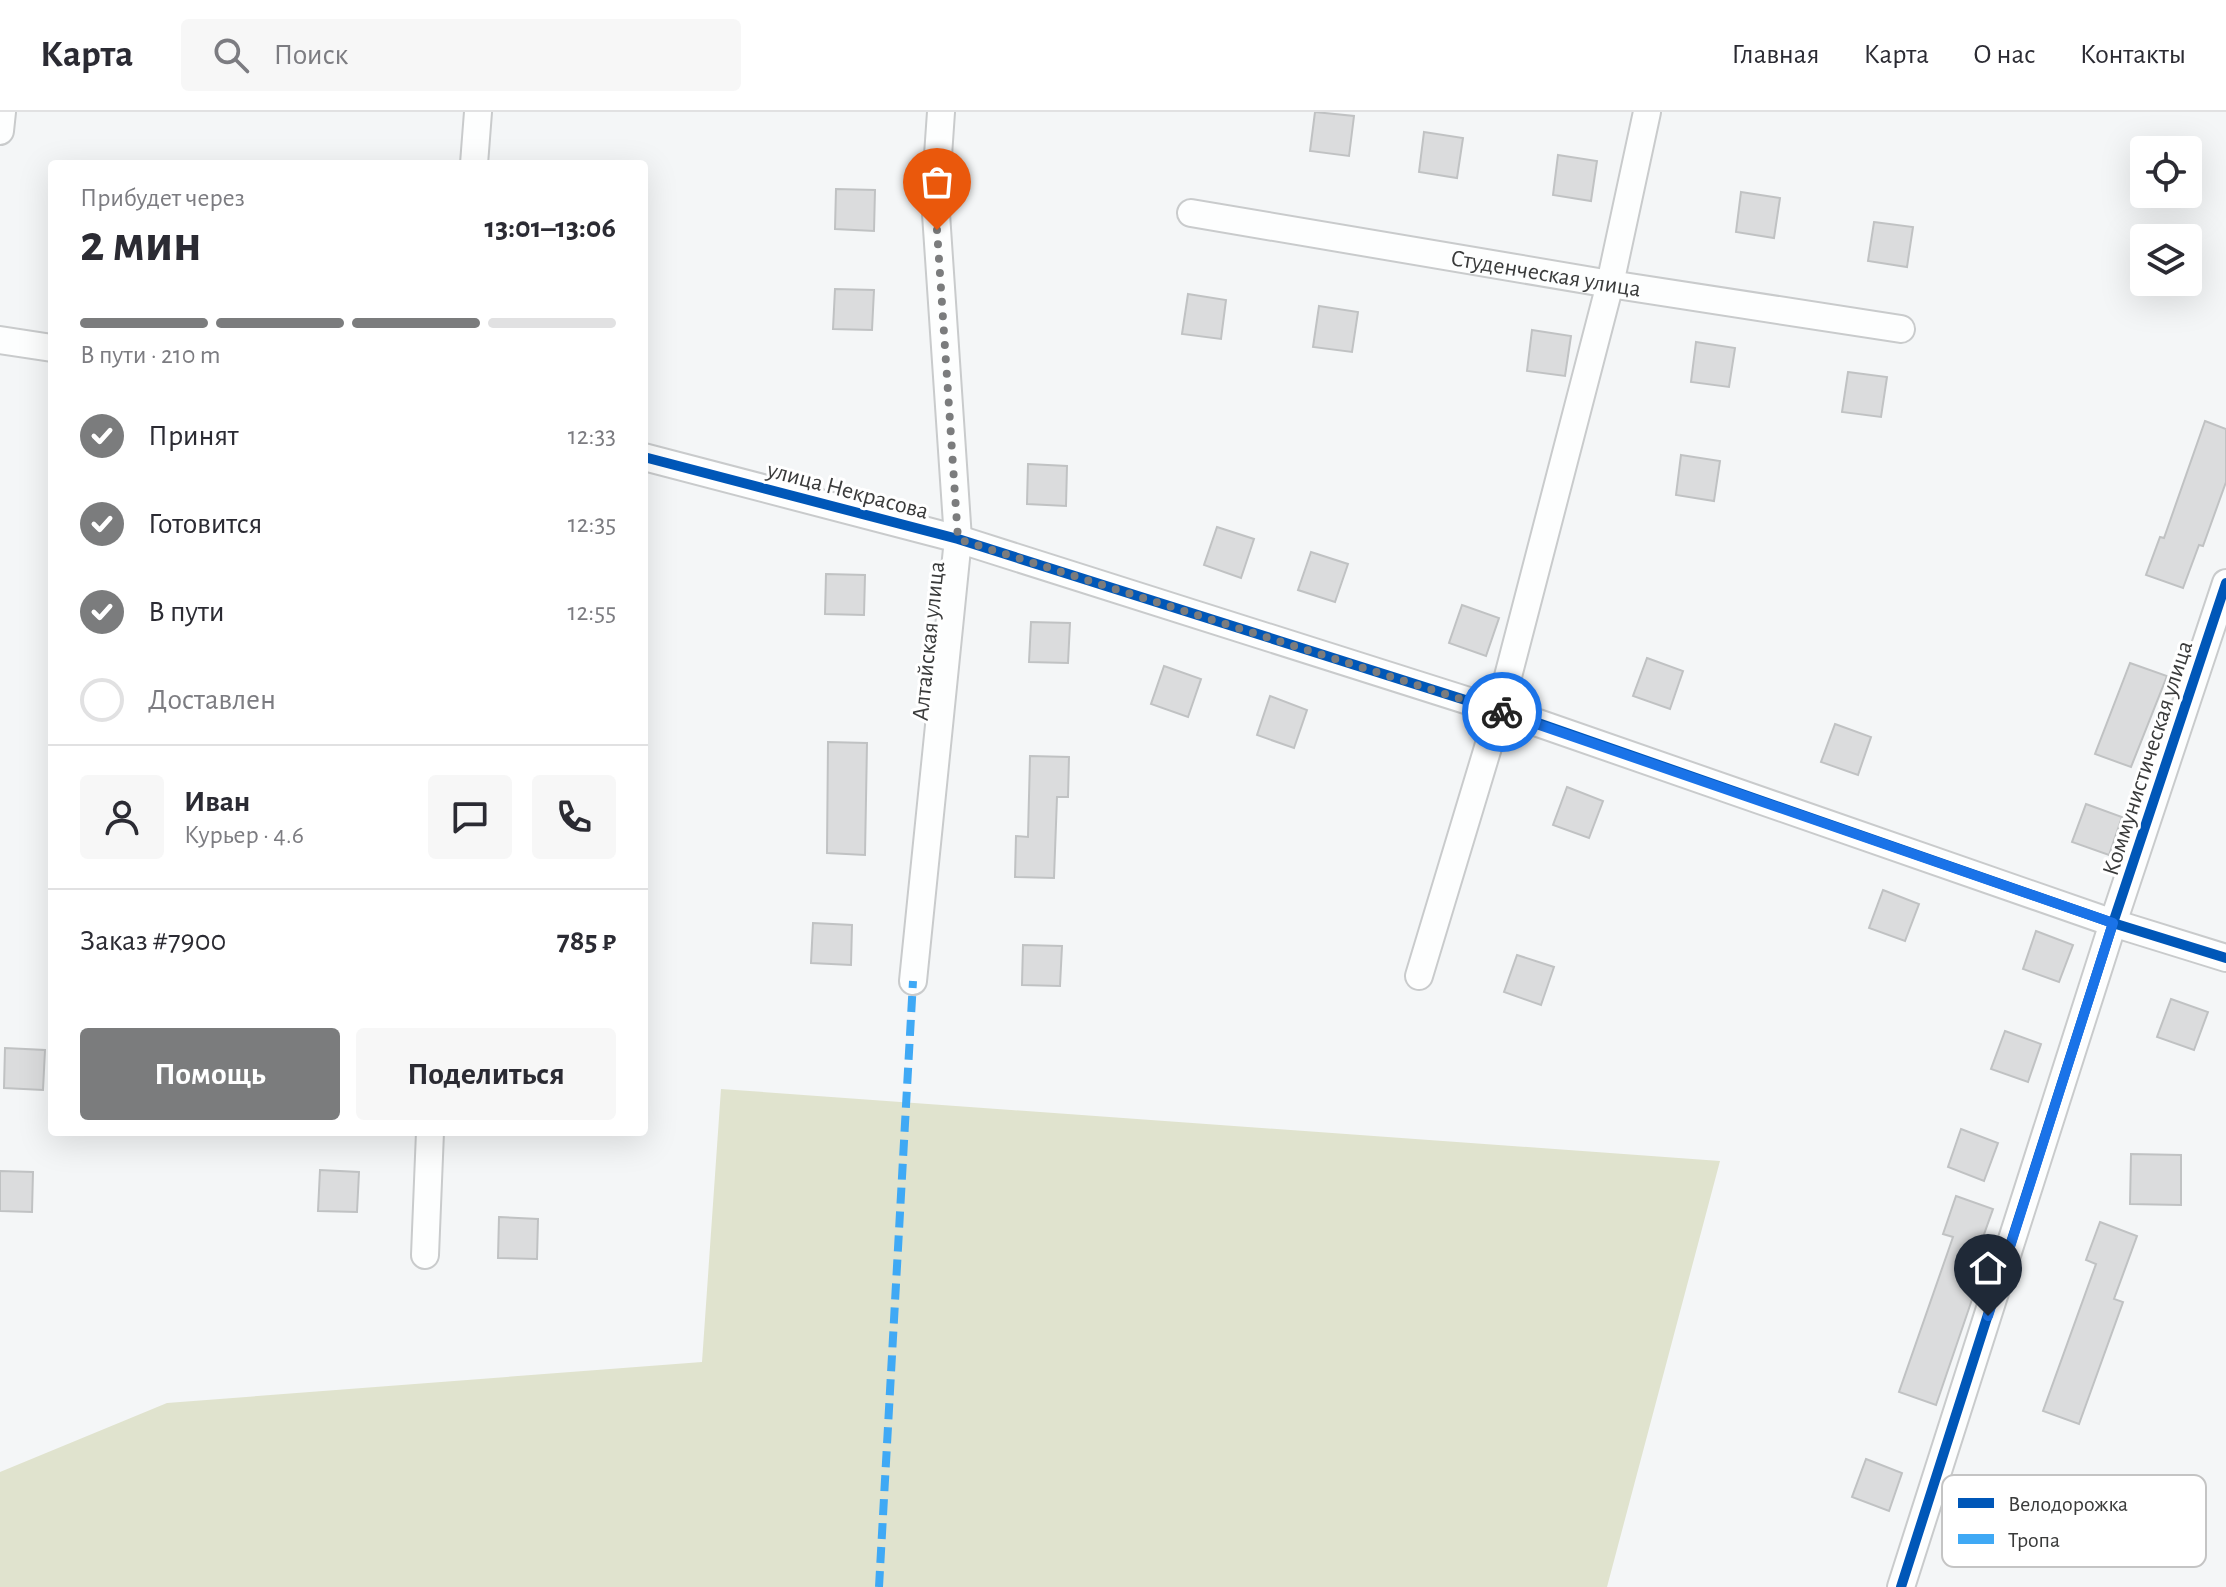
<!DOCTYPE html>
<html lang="ru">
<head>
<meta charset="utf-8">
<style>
  body { margin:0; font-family:"Alegreya Sans",sans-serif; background:#f7f7f7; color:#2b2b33; height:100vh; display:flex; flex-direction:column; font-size:30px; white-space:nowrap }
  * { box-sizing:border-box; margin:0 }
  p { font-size:26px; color:#7c7c81 }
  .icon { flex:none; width:44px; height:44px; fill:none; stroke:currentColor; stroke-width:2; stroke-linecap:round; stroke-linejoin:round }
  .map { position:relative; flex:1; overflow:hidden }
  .sheet { position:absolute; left:48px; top:48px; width:600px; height:976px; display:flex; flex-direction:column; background:#fff; border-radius:8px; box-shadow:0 8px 32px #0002 }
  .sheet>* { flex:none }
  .buttons { position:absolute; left:2130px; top:24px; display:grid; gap:16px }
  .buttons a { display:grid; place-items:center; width:72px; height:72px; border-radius:8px; background:#fff; box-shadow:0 8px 32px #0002; font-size:40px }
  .pin { position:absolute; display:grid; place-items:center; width:68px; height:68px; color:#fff; margin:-82px -34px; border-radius:50% 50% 50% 0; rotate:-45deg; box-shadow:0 0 8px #0007 }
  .pin .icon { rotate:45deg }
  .courier { position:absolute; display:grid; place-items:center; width:80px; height:80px; margin:-40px; border:6px solid #1a73e8; border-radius:50%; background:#fff; color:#222; box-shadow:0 2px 10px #0007 }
  .summary em { font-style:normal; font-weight:600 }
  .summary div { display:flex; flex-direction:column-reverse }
  .summary { display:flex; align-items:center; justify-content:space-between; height:136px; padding:0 32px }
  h1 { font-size:52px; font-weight:600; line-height:60px }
  .bar { display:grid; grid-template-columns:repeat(4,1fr); gap:12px 8px; align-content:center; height:96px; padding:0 32px }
  .bar i { height:10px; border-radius:6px; background:#e1e1e2 }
  .bar .selected { background:#7b7c7d }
  .bar p { grid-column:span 4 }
  .line { display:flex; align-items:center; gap:20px; padding:0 32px; border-top:2px solid #e1e1e2 }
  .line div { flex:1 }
  .round { display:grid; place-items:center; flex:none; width:84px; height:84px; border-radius:8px; background:#f7f7f7 }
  ol { padding:0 32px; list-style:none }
  li { display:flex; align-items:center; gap:24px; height:88px }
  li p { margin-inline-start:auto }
  li .icon { padding:8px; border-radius:50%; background:#7b7c7d; color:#fff; stroke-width:4 }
  li:last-child { color:#7c7c81 }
  li i { width:44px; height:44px; border:4px solid #e1e1e2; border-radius:50% }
  .primary-button { display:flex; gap:16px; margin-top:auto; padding:16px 32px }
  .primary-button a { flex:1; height:92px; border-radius:8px; background:#7b7c7d; color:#fff; font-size:32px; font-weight:600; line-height:92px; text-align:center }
  .primary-button a+a { background:#f7f7f7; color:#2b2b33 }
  header { display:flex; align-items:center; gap:48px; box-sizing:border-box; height:112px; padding:0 40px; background:#fff; border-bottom:2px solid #e1e1e2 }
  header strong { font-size:38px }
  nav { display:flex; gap:44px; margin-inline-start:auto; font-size:28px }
  .search { width:560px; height:72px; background:#f7f7f7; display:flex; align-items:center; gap:20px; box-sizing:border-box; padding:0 28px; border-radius:8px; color:#7c7c81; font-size:30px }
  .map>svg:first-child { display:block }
  .green { fill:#e0e3ce }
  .building { fill:#dbdcdd; stroke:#c0c2c3; stroke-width:2 }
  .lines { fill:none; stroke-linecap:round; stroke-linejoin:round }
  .minor-casing { stroke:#c9cbcc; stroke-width:30 }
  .minor { stroke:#fdfefe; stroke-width:26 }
  .quiet { stroke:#3fa9f5; stroke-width:8; stroke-dasharray:16 8; stroke-linecap:butt }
  .cycleway-casing { stroke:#fff; stroke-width:15 }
  .cycleway { stroke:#0057b8; stroke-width:10 }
  .done { stroke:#7b7c7d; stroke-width:8; stroke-dasharray:0 14.4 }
  .route { stroke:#1a73e8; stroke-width:10 }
  .labels { text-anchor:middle; stroke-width:6; stroke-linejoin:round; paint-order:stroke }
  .street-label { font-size:24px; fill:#3a3b3b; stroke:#fff }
  .key { fill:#fff; stroke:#c4c4c4; stroke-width:2 }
  .key-label { font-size:22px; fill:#3a3b3b }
</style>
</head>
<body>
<header>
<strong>Карта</strong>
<div class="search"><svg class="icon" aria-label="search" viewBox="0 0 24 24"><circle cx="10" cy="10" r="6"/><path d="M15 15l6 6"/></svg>Поиск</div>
<nav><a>Главная</a><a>Карта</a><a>О нас</a><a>Контакты</a></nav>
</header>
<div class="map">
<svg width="2226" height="1475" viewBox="0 0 2226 1475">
  <rect width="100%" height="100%" fill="#f4f6f7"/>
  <path class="green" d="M721,977L1720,1049L1607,1475H0V1360L167,1291L702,1250Z"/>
  <g class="building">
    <path d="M1315,0L1354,4L1349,44L1310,39Z"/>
    <path d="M1424,20L1463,26L1457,66L1419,60Z"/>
    <path d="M1558,43L1597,49L1591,89L1553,83Z"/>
    <path d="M836,77L875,78L874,119L835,117Z"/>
    <path d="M1741,80L1780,86L1774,126L1736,120Z"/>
    <path d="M1874,110L1913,115L1907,155L1868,149Z"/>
    <path d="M835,177L874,178L872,218L833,217Z"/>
    <path d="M1188,182L1226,188L1221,227L1182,222Z"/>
    <path d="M1319,194L1358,200L1352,240L1313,235Z"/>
    <path d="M1532,218L1571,224L1565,264L1527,259Z"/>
    <path d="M1696,230L1735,236L1729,275L1691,270Z"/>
    <path d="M1848,260L1887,265L1881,305L1842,300Z"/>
    <path d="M2205,309L2226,317V370L2203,434L2199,433L2183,476L2146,463L2160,425L2164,426Z"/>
    <path d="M1681,343L1720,349L1714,389L1676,383Z"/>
    <path d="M1028,352L1067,354L1066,394L1027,392Z"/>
    <path d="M1217,415L1254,427L1241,466L1204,453Z"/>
    <path d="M1311,440L1348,452L1335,490L1298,478Z"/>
    <path d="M826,462L865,463L864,503L825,502Z"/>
    <path d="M1462,493L1499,506L1486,544L1449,531Z"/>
    <path d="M1031,510L1070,511L1068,551L1029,550Z"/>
    <path d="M1647,546L1683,559L1670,597L1633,584Z"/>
    <path d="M2130,551L2167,564L2131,655L2095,642Z"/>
    <path d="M1164,554L1201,567L1188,605L1151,592Z"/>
    <path d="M1270,584L1307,598L1294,636L1257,623Z"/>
    <path d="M1835,612L1871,625L1858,663L1821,650Z"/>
    <path d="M828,630L867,631L865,743L827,741Z"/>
    <path d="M1030,644L1069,645L1068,685H1057L1054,766L1015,765L1016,724L1028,725Z"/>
    <path d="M1567,675L1603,689L1589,726L1553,713Z"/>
    <path d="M2086,692L2122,705L2109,743L2072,730Z"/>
    <path d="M1883,778L1919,792L1905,829L1869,816Z"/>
    <path d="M813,811L852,813L851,853L811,851Z"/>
    <path d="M2036,819L2073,833L2059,870L2023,857Z"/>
    <path d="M1023,833L1062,834L1060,874L1022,873Z"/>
    <path d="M1517,843L1554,855L1541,893L1504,880Z"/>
    <path d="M2171,887L2208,900L2194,938L2157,925Z"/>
    <path d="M2005,919L2041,932L2028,970L1991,957Z"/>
    <path d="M5,936L45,938L43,978L4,976Z"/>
    <path d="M1961,1017L1998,1031L1984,1069L1948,1055Z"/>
    <path d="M2131,1042L2181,1043V1093L2130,1092Z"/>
    <path d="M320,1058L359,1060L357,1100L318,1099Z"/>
    <path d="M0,1059L33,1060L32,1100L0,1099Z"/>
    <path d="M1956,1084L1993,1097L1968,1167L1978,1170L1936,1293L1899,1280L1953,1125L1943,1122Z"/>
    <path d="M499,1105L538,1107L537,1147L498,1146Z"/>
    <path d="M2100,1110L2137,1124L2114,1187L2123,1190L2079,1312L2043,1299L2096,1152L2086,1148Z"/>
    <path d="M1866,1347L1902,1361L1889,1399L1852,1385Z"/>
  </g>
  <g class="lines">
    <g class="minor-casing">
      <g id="minor">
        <path d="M0,19L2,0"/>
        <path d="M474,52L478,0"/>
        <path id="s1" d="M1191,101L1610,172L1901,217"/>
        <path d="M0,228L52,236"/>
        <path d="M644,345L958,427L1538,611L2113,811L2226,846"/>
        <path d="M1419,864L1499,599L1610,172L1647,0"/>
        <path d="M913,869L958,427L935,87L941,0"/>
        <path d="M425,1143L430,1020"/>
        <path d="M1901,1475L2113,811L2226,471"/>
      </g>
    </g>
    <use href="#minor" class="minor"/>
    <path class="quiet" d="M879,1475L913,869"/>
    <g class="cycleway-casing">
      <g id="cycleway">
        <path d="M644,345L958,427L1538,611L2113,811L2226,846"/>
        <path d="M1901,1475L2113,811L2226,471"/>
      </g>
    </g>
    <use href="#cycleway" class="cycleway"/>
  </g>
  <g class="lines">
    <path class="done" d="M937,118L958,427L1502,600"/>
    <path class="route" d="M1502,600L2113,811L1988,1204"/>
  </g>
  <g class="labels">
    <g class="street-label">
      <text dy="8" stroke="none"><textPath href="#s1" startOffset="360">Студенческая улица</textPath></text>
      <text transform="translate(848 378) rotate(15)" y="8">улица Некрасова</text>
      <text transform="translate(928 529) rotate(-84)" y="8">Алтайская улица</text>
      <text transform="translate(2147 646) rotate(-72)" y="8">Коммунистическая улица</text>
    </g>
  </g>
  <rect x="1942" y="1363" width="264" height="92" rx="12" class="key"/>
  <rect x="1958" y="1386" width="36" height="10" fill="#0057b8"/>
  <rect x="1958" y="1422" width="36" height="10" fill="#3fa9f5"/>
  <g class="key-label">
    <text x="2008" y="1399">Велодорожка</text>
    <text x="2008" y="1435">Тропа</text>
  </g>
</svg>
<div class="buttons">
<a><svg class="icon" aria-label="locate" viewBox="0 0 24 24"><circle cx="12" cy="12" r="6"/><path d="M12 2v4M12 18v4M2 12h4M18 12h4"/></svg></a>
<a><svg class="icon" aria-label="layers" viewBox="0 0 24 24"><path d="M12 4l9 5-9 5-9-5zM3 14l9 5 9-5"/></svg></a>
</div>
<div class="pin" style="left:937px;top:118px;background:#ea580c"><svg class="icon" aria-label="bag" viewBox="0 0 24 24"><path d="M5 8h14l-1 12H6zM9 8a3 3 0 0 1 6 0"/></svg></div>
<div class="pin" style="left:1988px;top:1204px;background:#1f2937"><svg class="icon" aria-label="home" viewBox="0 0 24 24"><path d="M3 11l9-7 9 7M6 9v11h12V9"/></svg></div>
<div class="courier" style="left:1502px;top:600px"><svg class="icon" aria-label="bike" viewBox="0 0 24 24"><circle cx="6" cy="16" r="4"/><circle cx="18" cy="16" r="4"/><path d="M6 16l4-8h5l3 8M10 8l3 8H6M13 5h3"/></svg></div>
<section class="sheet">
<div class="summary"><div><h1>2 мин</h1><p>Прибудет через</p></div><em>13:01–13:06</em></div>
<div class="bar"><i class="selected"></i><i class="selected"></i><i class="selected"></i><i></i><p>В пути · 210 m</p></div>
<ol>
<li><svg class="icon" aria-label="check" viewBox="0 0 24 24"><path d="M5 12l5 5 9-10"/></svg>Принят<p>12:33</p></li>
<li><svg class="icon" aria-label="check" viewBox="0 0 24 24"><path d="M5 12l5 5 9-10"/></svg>Готовится<p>12:35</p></li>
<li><svg class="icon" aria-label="check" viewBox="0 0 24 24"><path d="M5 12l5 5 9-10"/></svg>В пути<p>12:55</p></li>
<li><i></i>Доставлен</li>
</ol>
<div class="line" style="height:144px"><a class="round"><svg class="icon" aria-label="person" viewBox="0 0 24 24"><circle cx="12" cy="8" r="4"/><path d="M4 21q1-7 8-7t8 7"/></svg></a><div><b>Иван</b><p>Курьер · 4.6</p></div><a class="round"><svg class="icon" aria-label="chat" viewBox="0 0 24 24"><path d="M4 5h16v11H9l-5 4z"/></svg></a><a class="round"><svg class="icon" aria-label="phone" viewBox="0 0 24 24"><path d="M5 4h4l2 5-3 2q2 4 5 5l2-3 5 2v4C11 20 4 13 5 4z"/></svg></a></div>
<div class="line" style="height:104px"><div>Заказ #7900</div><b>785 ₽</b></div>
<div class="primary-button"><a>Помощь</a><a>Поделиться</a></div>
</section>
</div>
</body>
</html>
